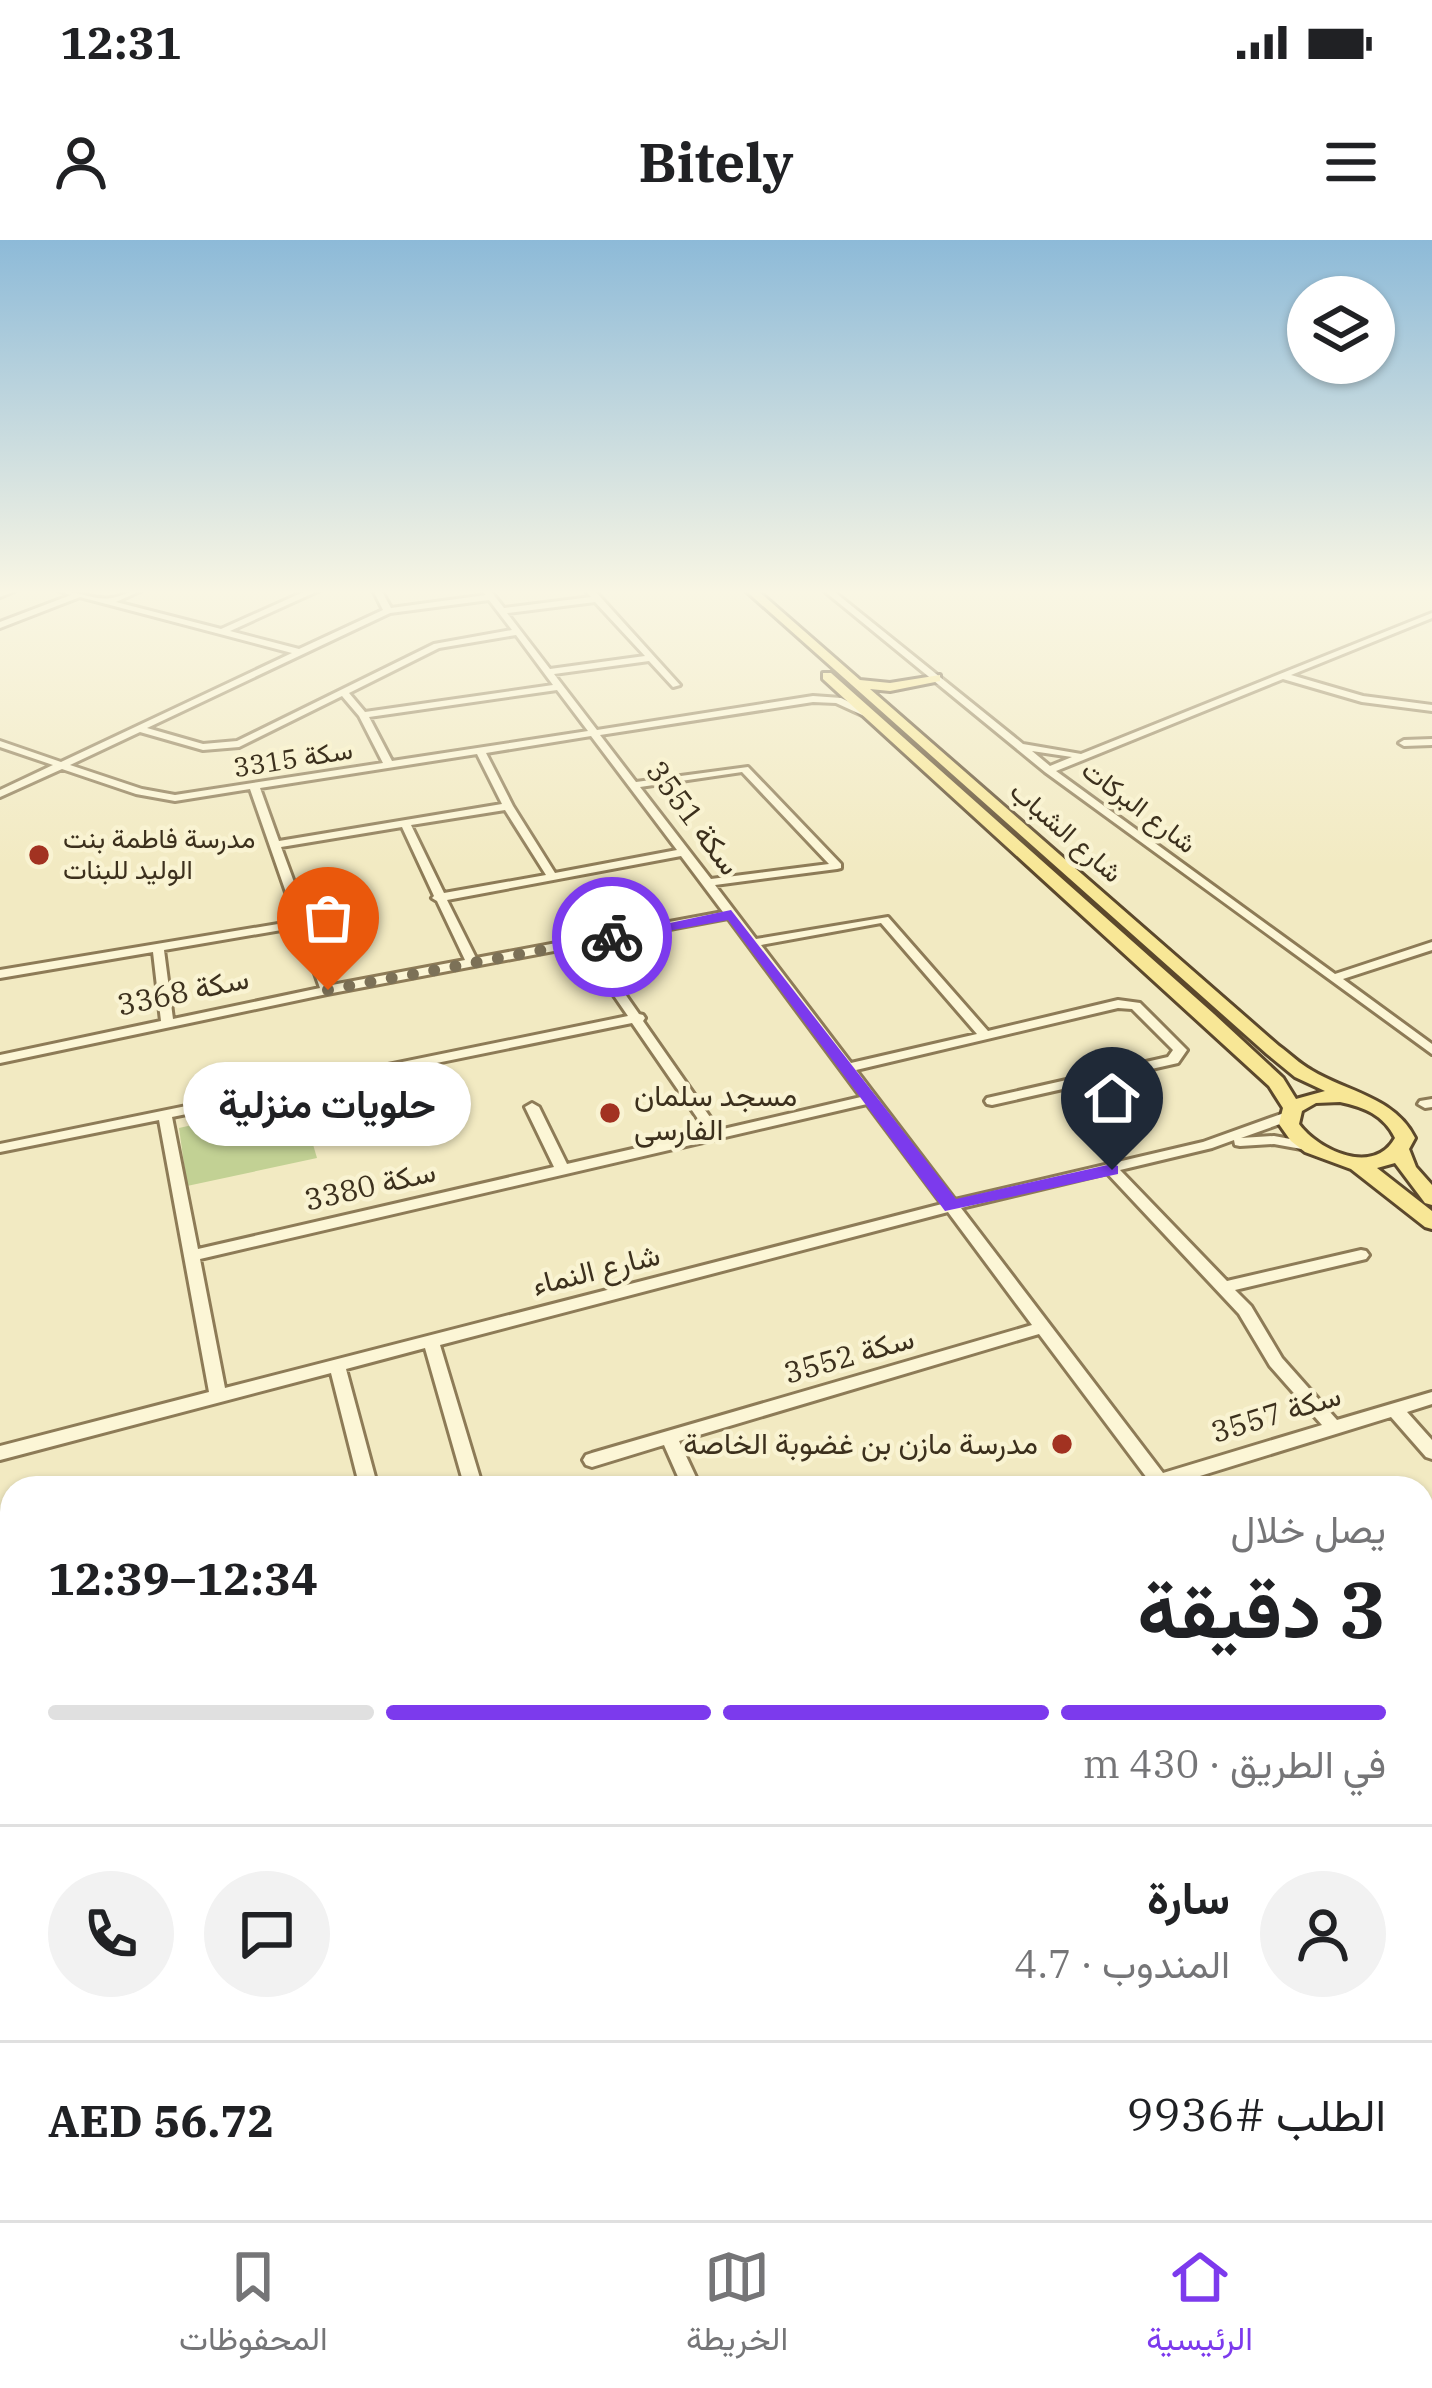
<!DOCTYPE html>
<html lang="ar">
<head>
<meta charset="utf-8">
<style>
  body { margin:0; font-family:"IBM Plex Serif",Vazirmatn,serif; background:#f2f2f2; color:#202124; direction:rtl; height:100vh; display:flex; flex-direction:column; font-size:45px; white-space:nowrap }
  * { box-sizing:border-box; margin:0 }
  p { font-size:39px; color:#757577 }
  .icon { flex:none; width:66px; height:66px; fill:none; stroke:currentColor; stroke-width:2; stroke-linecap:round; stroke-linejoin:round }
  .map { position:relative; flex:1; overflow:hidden; direction:ltr }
  .details { position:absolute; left:0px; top:1236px; width:1434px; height:744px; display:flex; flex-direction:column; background:#fff; border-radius:36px 36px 0 0; box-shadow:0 3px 9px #0004; direction:rtl }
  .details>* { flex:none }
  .tools { position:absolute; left:1287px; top:36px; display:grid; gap:24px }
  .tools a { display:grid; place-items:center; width:108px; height:108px; border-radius:50%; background:#fff; box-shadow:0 3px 9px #0004; font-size:60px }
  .pin { position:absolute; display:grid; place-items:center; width:102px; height:102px; color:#fff; margin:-123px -51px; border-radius:50% 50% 50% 0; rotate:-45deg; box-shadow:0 0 12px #0007 }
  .pin .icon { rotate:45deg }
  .courier { position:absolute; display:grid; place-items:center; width:120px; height:120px; margin:-60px; border:9px solid #7c3aed; border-radius:50%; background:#fff; color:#222; box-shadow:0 3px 15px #0007 }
  .bubble { position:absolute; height:84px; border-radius:42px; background:#fff; box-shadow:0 3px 9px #0004; font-size:39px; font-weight:700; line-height:84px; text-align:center; direction:rtl }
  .headline em { font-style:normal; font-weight:700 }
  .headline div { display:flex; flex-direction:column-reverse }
  .headline { display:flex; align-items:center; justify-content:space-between; height:204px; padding:0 48px }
  h1 { font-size:78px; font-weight:700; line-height:90px }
  .bar { display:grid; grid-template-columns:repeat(4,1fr); gap:18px 12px; align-content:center; height:144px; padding:0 48px }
  .bar i { height:15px; border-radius:9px; background:#e0e0e0 }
  .bar .active { background:#7c3aed }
  .bar p { grid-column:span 4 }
  .line { display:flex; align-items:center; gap:30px; padding:0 48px; border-top:3px solid #e0e0e0 }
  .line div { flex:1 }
  .round { display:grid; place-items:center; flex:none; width:126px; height:126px; border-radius:63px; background:#f2f2f2 }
  .status { display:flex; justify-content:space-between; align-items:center; height:84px; padding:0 60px; background:#fff; direction:ltr }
  .status svg { height:33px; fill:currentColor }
  header { display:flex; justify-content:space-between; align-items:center; height:156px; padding:0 48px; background:#fff; font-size:54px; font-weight:700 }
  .dock { display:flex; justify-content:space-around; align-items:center; height:168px; border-top:3px solid #e0e0e0; background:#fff; font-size:33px; color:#757577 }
  .dock a { display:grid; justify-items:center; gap:6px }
  .dock .active { color:#7c3aed }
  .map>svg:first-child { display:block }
  .green { fill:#c2d194 }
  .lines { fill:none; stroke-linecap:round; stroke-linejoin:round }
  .minor-casing { stroke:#8d7b57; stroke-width:6 }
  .major-casing { stroke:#5b482c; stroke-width:6 }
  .minor { fill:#fcf6d6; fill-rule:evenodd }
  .major { fill:#f8e796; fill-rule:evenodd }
  .route { fill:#7c3aed }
  .done { stroke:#7c7157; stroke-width:12; stroke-dasharray:0 21.6 }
  .poi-dot { fill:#a23221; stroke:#f9f3d2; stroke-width:4.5 }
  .labels { text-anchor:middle; stroke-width:9; stroke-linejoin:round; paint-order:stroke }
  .far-street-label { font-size:27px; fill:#3c301d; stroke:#f9f3d2 }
  .far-poi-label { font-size:27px; fill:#3c301d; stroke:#f9f3d2; text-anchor:start }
  .street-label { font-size:30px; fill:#3c301d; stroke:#f9f3d2 }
  .poi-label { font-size:30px; fill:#3c301d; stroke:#f9f3d2; text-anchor:start }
</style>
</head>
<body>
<div class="status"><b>12:31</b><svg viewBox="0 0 49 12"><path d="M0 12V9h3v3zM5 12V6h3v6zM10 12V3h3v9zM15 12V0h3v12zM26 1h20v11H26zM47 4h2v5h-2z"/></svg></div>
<header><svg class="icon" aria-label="menu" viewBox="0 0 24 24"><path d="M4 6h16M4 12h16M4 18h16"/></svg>Bitely<svg class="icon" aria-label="person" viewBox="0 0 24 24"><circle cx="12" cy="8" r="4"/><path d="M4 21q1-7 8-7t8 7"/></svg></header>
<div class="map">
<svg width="1432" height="1980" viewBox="0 0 1432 1980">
  <rect width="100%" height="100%" fill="#f2eac2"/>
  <path class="green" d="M286,864L302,867L317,918L187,946L179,888Z"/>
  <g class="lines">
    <g class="minor-casing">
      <g id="minor">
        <path d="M5,350H17L0,357V352Z"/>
        <path d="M57,350C74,350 95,361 111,358C122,357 129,350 142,350L116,362L221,389L308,350H320L230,391L299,409L383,370L373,350H381L391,368L486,355L482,350H490L504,368L591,357L585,350H594L680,445L673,447L649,421L554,434L597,490L813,456L841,458L874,474L876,476L871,479L836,463L813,462L600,495L636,542L748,527L841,624V628L837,629L715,645L756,699L888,677L988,791L1118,760L1140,763L1187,810L1178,823L992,865L987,864L985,861L987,858L1168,817L1173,810L1132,769L1118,768L856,830L955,960L1203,902L1284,873H1294L1296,876L1294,879L1241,898L1274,896L1312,903L1314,906L1312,909L1307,910L1274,904L1240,906L1235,905L1234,900L1212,908L1120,930L1227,1041L1361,1010L1366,1011L1369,1015L1366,1019L1235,1050L1251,1066L1282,1118L1337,1180L1432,1152V1164L1407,1172L1432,1200V1219L1426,1217L1391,1177L1161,1248H1129L1132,1243L1147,1238L1039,1094L679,1201L701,1248H683L664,1205L592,1227L586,1225L583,1220L586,1215L592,1213L1032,1085L948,972L440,1105L483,1248H465L425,1108L346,1129L378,1248H360L331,1133L0,1220V1206L209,1152L159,880L0,912V904L628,776L580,706L327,754L0,823V815L161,781L153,712L0,738V730L296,681L250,549L175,561L136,554L62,529L0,557V550L53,525L0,507V501L61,522L292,413L80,357L0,388V382L71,355ZM489,360L512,390L434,404L237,501L203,504L147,488L390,373ZM595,362L645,416L550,429L507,373ZM516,395L553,445L365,472L349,453L439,408ZM557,450L588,491L392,521L369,477ZM342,456L359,476L383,523L175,555L142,549L70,525L140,492L203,510L239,507ZM591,496L677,610L555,633L513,566L486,513ZM477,514L502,564L279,601L260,548ZM742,532L829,624L711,639L640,547ZM505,570L546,635L444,653L411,585ZM402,587L434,656L432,658L437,661L465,720L332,745L281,607ZM681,616L723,672L476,718L447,660ZM728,678L861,857L719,890L643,781L645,778L643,775L639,774L590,704ZM881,683L977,794L851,823L761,705ZM299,687L320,748L173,779L164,710ZM632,783L707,892L567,924L539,867L532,863L525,867L554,927L198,1009L172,877ZM867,864L942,964L225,1148L200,1019ZM1107,933L1239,1074L1270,1126L1322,1185L1163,1233L961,968Z"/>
        <path d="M823,350H832L1023,504L1081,514L1432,373V378L1291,435L1363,456L1432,465V471L1362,462L1283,439L1056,531L1335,734L1432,702V710L1343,739L1432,804V814L1045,532ZM1032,511L1072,517L1050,526Z"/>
        <path d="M1432,499V505L1404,506L1399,503L1404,500Z"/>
        <path d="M1432,859V867L1425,868L1418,864L1420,861Z"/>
        <path d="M12,1384V1400L0,1404V1388Z"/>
        <path d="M1432,1426V1444L1422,1448V1430Z"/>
        <path d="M1422,1531L1432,1537V1563L1422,1557Z"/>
        <path d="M12,1602V1622L0,1625V1605Z"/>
        <path d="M1432,1733V1757L1422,1762V1738Z"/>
        <path d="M1422,1937L1432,1942V1979L1423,1975L1419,1968H1422Z"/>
        <path d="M12,1963V1968H45L41,1977L34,1980H0V1968Z"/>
        <path d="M350,1968H376L378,1980H352Z"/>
        <path d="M901,1968H944L940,1977L934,1980H891L895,1971Z"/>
      </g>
    </g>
    <g class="major-casing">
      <path id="major" d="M745,350H757L860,440L890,443L940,435V441L890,451L870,449L1279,806C1290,814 1300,824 1311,830C1347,852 1395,857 1415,898L1409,909L1416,927L1432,945V965L1425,963L1395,923L1377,928L1432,971V989L1425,987L1351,929L1305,912L1291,901L1279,884L1283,868L1269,846L823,439V433H831L1214,774L1283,838L1296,859L1325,851L1295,837L1267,814ZM1340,862C1364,867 1384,875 1395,898C1374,936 1319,911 1299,884L1302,871L1316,863Z"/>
    </g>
    <use href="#minor" class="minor"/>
    <use href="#major" class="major"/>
  </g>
  <linearGradient id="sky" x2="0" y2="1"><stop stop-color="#8dbad8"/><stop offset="0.56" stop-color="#f9f6e4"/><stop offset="1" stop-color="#f9f6e4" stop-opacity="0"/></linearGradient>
  <rect width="1432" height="628" fill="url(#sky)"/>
  <path class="route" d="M731,670L956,959L1112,924L1118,926V934L945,971L728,680L612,701L604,697Z"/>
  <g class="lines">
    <path class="done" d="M328,750L612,697"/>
  </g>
  <g class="poi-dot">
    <circle cx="39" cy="615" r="12"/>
    <circle cx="610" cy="873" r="12"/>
    <circle cx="1062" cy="1204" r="12"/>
  </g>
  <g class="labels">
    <g class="far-street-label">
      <text transform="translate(293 519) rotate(-9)" y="9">سكة 3315</text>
      <text transform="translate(1139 567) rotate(37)" y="9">شارع البركات</text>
      <text transform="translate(1066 592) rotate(41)" y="9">شارع الشباب</text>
    </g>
    <g class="far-poi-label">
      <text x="63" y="608">مدرسة فاطمة بنت<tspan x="63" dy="31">الوليد للبنات</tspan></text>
    </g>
    <g class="street-label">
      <text transform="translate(693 578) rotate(53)" y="10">سكة 3551</text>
      <text transform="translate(183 752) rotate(-12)" y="10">سكة 3368</text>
      <text transform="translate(370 946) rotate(-13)" y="10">سكة 3380</text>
      <text transform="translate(596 1030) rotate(-14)" y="10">شارع النماء</text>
      <text transform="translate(849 1116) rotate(-16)" y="10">سكة 3552</text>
      <text transform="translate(1276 1174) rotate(-17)" y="10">سكة 3557</text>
    </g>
    <g class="poi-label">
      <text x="634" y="866">مسجد سلمان<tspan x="634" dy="34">الفارسى</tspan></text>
      <text x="1038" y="1214" text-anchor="end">مدرسة مازن بن غضوبة الخاصة</text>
    </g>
  </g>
</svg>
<div class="tools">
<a><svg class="icon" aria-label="layers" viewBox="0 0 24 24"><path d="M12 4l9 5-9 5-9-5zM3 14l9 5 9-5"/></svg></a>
</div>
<div class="pin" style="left:328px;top:750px;background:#ea580c"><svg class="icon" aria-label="bag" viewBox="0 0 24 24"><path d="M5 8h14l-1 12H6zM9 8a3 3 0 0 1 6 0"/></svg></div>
<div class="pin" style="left:1112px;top:930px;background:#1f2937"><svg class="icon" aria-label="home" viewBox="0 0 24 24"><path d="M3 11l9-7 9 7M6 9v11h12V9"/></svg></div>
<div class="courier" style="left:612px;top:697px"><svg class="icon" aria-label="bike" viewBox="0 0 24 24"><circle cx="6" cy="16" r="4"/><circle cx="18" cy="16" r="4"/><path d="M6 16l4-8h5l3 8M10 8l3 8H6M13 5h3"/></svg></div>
<div class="bubble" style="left:183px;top:822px;width:288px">حلويات منزلية</div>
<section class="details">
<div class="headline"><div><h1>3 دقيقة</h1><p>يصل خلال</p></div><em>12:34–12:39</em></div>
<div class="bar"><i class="active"></i><i class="active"></i><i class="active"></i><i></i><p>في الطريق · 430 m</p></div>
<div class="line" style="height:216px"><a class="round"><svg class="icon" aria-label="person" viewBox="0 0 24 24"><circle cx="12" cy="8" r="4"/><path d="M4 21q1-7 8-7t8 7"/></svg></a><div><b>سارة</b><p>المندوب · 4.7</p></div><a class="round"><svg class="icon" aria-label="chat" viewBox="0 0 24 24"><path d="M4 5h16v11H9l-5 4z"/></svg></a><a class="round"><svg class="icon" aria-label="phone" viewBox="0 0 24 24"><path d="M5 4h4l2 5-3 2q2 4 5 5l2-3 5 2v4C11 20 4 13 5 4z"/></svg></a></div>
<div class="line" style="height:156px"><div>الطلب #9936</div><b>AED 56.72</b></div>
</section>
</div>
<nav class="dock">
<a class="active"><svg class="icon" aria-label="home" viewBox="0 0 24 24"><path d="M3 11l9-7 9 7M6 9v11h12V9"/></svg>الرئيسية</a>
<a><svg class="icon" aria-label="map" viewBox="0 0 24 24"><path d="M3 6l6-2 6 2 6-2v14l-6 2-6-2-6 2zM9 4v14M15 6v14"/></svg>الخريطة</a>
<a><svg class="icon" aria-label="saved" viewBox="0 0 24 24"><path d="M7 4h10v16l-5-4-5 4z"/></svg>المحفوظات</a>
</nav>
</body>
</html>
